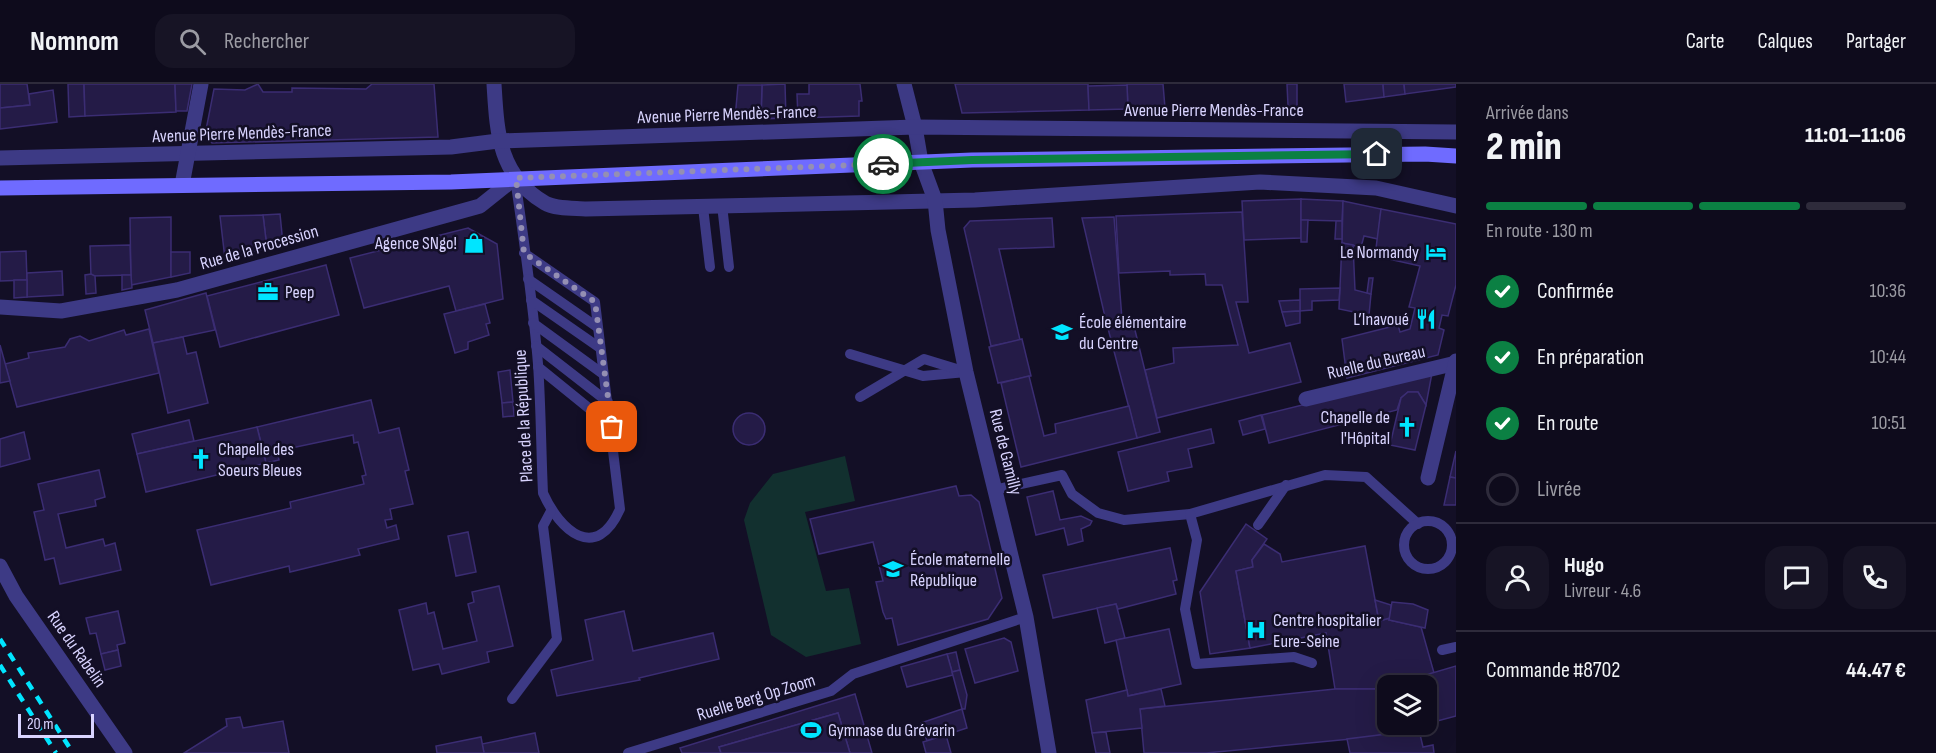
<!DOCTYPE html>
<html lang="fr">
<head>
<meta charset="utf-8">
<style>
  body { margin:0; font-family:"Sofia Sans Condensed",sans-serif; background:#171425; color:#f1f3f6; height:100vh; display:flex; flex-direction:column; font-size:22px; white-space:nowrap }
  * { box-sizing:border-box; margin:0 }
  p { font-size:20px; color:#9b9ba3 }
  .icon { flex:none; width:33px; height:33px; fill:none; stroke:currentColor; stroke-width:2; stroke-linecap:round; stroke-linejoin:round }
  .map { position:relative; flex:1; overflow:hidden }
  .drawer { display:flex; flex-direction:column; background:#0e0b1c; width:480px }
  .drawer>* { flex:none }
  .buttons { position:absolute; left:1377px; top:591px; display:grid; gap:12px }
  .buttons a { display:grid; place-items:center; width:60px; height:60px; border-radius:12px; background:#0e0b1c; box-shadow:0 6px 24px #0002,0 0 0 2px #2e2b3b; font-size:30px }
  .scale { position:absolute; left:18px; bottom:15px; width:76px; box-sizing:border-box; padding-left:6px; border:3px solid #d9d4ff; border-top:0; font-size:16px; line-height:21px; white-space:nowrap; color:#d9d4ff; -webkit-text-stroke:4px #130f26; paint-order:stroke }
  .pin { position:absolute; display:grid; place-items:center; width:51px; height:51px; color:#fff; margin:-26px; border-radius:12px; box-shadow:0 3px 9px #0006 }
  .courier { position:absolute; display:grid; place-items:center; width:60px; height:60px; margin:-30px; border:4px solid #0b8043; border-radius:50%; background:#fff; color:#222; box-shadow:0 2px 8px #0007 }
  .overview em { font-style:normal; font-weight:800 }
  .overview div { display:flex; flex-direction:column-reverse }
  .overview { display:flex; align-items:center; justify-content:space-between; height:102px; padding:0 30px }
  h1 { font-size:39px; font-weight:800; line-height:45px }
  .bar { display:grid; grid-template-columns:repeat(4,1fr); gap:9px 6px; align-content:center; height:72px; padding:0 30px }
  .bar i { height:8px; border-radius:4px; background:#2e2b3b }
  .bar .current { background:#0b8043 }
  .bar p { grid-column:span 4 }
  .line { display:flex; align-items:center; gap:15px; padding:0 30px; border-top:2px solid #2e2b3b }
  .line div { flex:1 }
  .round { display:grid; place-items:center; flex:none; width:63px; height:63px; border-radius:18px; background:#171425 }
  ol { padding:0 30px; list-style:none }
  li { display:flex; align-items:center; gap:18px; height:66px }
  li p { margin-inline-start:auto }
  li .icon { padding:6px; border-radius:50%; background:#0b8043; color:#fff; stroke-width:4 }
  li:last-child { color:#9b9ba3 }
  li i { width:33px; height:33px; border:3px solid #2e2b3b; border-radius:50% }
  header { display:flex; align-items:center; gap:36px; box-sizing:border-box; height:84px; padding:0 30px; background:#0e0b1c; border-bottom:2px solid #2e2b3b }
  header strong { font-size:28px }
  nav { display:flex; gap:33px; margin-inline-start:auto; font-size:21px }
  .search { width:420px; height:54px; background:#171425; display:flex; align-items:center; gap:15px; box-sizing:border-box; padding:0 21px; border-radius:18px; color:#9b9ba3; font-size:22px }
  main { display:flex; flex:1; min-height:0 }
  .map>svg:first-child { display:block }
  .green { fill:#12302f }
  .building { fill:#241b47; stroke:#3b2d73; stroke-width:1.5 }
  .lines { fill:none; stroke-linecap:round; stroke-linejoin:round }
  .lane { stroke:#3d3a85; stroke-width:10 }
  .street { stroke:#3d3a85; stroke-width:15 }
  .secondary { stroke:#6f6bff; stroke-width:15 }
  .rail { stroke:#00e5ff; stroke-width:4.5; stroke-dasharray:9 8; stroke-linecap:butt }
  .done { stroke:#948fb3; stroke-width:6; stroke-dasharray:0 10.8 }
  .route { stroke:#0b8043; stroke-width:8 }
  .labels { text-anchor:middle; stroke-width:5; stroke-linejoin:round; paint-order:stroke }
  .street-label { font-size:18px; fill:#d9d4ff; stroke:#130f26 }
  .poi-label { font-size:18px; fill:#d9d4ff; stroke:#130f26; text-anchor:start }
</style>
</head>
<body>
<header>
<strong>Nomnom</strong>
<div class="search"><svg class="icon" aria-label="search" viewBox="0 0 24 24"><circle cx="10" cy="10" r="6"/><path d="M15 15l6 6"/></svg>Rechercher</div>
<nav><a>Carte</a><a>Calques</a><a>Partager</a></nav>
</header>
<main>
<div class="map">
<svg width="1456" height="669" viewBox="0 0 1456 669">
  <rect width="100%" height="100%" fill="#130f26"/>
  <path class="green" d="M845,372L855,417L805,428L826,507L849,504L861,560L806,573L771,551L744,436L750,419L773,390Z"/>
  <g class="building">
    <path d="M0,0H27L30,21L0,24Z"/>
    <path d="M68,0H84L85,32L69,33Z"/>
    <path d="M84,0H175L176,28L85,32Z"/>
    <path d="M175,0H192L187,27H176Z"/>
    <path d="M258,0L263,8H292V4L366,5L372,0H434L438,53L212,59L205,51L214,5L245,6Z"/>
    <path d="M785,0L786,34L761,35L762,1Z"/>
    <path d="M809,0H860L862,17H859V32L798,34L797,10H809Z"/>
    <path d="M955,0H1088L1089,26L962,29Z"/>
    <path d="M1163,0L1165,24L1128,25L1127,0Z"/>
    <path d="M1287,0H1297V22H1288Z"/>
    <path d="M1344,0H1383L1384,13L1346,18Z"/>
    <path d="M1383,0H1404L1405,10L1384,13Z"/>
    <path d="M1404,0H1456V3L1405,10Z"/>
    <path d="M738,1H762L761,35H735Z"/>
    <path d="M1127,1L1128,25L1089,26L1088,2Z"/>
    <path d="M53,6L57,38L0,45V24L30,21L29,10Z"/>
    <path d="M1301,115V154L1244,156L1242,117Z"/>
    <path d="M1301,115L1343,117L1342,137L1301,136Z"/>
    <path d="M1343,117L1381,125L1378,155L1364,152L1361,163L1342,159Z"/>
    <path d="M1381,125L1456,140V201L1448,232L1442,231L1439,244L1444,246L1438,271L1347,294L1342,255L1398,241L1400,248L1410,245L1415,224L1409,223L1420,182L1375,172Z"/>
    <path d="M1242,128L1248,218H1236L1249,269L1290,259L1301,298L1157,334L1145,286L1174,279L1173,264L1238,261L1222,201H1206L1205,190L1170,191V187L1119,189L1116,132Z"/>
    <path d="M280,130L283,160L267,164L263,131Z"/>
    <path d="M263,131L267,164L225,175L220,132Z"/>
    <path d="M171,133V193L131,201L130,134Z"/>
    <path d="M1114,133L1122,235L1106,237L1082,134Z"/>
    <path d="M1052,134L1054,163L999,165L1020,256L991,262L964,144L970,137Z"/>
    <path d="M1301,136H1308L1307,158H1301Z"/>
    <path d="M1336,137H1342V155H1335Z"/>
    <path d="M468,144L497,160L503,215L456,227L449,202L364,224L350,174Z"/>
    <path d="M1342,159L1353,161L1355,206L1371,210L1369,231L1339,225Z"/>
    <path d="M130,161L131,191L91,192L90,162Z"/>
    <path d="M26,167L27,196L0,197V168Z"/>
    <path d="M171,168H190V189L171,193Z"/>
    <path d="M326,181L339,231L220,263L207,212Z"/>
    <path d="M62,187L63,211L27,213V189Z"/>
    <path d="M91,190L95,192L96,209L86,210L85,191Z"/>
    <path d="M122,191H131L132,204L122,206Z"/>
    <path d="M1369,194H1373L1371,210L1367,209Z"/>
    <path d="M14,196H27V213L14,214Z"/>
    <path d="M1340,204L1339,216L1312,217V226L1300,227V205Z"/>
    <path d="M206,209L215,246L153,259L145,226Z"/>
    <path d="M1300,216V227L1282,228L1279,217Z"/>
    <path d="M485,220L490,239L486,240L489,251L468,258V265L455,269L444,230Z"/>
    <path d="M1300,227V239L1286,242L1282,228Z"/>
    <path d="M1132,234L1160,348L1137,354L1106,237Z"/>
    <path d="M149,245L159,289L17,323L5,280L29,274L28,269L65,263L70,255L80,252L89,257L124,246L126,251Z"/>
    <path d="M183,253L187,270L196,268L208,319L168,329L153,259Z"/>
    <path d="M1022,255L1031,292L998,299L989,263Z"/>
    <path d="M0,261L10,297L0,299Z"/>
    <path d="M510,286L513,318L502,319L498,288Z"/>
    <path d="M1432,289L1426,321L1418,308H1408L1401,314L1397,326L1269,359L1262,331Z"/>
    <path d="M1029,292L1044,352L1056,349L1055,340L1129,322L1137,354L1021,383L1001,299Z"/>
    <path d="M1408,308H1418L1426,321L1415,366L1390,361L1401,314Z"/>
    <path d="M371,316L379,349L399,344L409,386L405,387L413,420L390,425L392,435L385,436L387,444L396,441L399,455L358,465L360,471L290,488L289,482L211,501L197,446L291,424L290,418L364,400L362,392L366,391L358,358L354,359L353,351L277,367L279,376L266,379L257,343Z"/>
    <path d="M513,318L514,332L503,333L502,319Z"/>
    <circle cx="749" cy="345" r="16"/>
    <path d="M1261,331L1265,345L1243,351L1239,337Z"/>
    <path d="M189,336L194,357L137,370L132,350Z"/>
    <path d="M257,343L266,379L146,408L137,370Z"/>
    <path d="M1211,345L1214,359L1188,365L1192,383L1167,388L1169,397L1128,407L1118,368Z"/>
    <path d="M24,348L30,375L0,383V355Z"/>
    <path d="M1456,367V394L1450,393Z"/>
    <path d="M99,386L105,413L95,416L96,422L58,430L66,464L103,455L105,462L115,459L121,486L60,500L54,474L45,476L34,428L44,426L38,400Z"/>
    <path d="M1450,393L1456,394V421H1444Z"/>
    <path d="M956,402L959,412L971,411L979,418L1002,514L988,535L898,561L892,534L886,535L883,528L876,498L883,497L873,458L819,470L810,435Z"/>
    <path d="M1053,407L1060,436L1081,432L1092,437L1090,441L1081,445L1083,457L1068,461L1064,444L1036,451L1027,413Z"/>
    <path d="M1246,440L1267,455L1252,476L1253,483L1236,487L1250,564L1210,570L1200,508Z"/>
    <path d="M468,448L476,488L456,492L448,452Z"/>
    <path d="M1264,460L1280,470L1282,478L1365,462L1379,537L1390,534L1389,536L1421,543L1434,589L1375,605H1335L1326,549L1250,564L1236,487L1253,483L1252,476Z"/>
    <path d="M1170,464L1177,496L1173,497L1176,510L1118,525L1116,520L1053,534L1043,491Z"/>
    <path d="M499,502L513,562L487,568L489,578L442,590L439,580L413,586L399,526L426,519L428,530L434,528L443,565L477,557L468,520L474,518L472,508Z"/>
    <path d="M1375,516L1391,521L1390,534L1379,537Z"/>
    <path d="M1392,518L1413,520L1428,526L1425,544L1389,536Z"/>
    <path d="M1116,520L1125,554L1105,559L1097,524Z"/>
    <path d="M118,527L125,559L117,561L118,566L101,570L96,549L90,550L86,534Z"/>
    <path d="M624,527L633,567L713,549L719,575L639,594L640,596L557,612L551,586L593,576L585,536Z"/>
    <path d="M1169,545L1181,600L1128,612L1116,556Z"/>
    <path d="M1004,554L1011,558L1018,587L975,599L965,565Z"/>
    <path d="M118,566L121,582L105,586L101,570Z"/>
    <path d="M956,568L960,586L952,588L947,570Z"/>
    <path d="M947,570L953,591L907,603L901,583Z"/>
    <path d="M1456,582V632L1426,640V602H1388Z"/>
    <path d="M960,586L967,611L965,625H962L952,588Z"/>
    <path d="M1388,602V640H1425L1372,653L1206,669H1144L1140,625L1335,605H1375Z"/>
    <path d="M1161,605L1165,622L1140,625L1142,644L1092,649L1086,616L1127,606L1128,612Z"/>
    <path d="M855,610L872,669H850L838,629L719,663L721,669H682L680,664Z"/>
    <path d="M962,625L967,644L927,657L921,639Z"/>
    <path d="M838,629L850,669H721L719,663Z"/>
    <path d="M240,633L243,644L283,637L289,669H184L227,642L226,635Z"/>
    <path d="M1418,642L1423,663L1433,661L1434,669H1350L1347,655L1387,650Z"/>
    <path d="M1106,648L1110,669H1096L1092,649Z"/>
    <path d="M535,649L539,669H484L482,660Z"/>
    <path d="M946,651L951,669H926L923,658Z"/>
    <path d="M481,653L484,669H437L436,662Z"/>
  </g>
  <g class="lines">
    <g class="lane">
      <path d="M515,94C524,156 533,218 538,280C541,323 541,366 543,409C560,447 596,479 620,425L595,218L524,169"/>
      <path d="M722,121L729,183"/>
      <path d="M703,123L710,183"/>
      <path d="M528,195L597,243"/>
      <path d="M531,216L600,264"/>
      <path d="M533,239L603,290"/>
      <path d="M536,262L608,318"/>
      <path d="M850,270L923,292L966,288"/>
      <path d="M538,283L612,343"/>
      <path d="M860,313L924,275L960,286"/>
      <path d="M994,406L1062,391L1072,410L1098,429L1124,436L1190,430L1325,391L1366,393L1418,440"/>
      <path d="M1190,430L1197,456L1185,525L1196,580L1294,573L1312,579"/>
      <circle cx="1428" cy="461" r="24"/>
      <path d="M1258,441L1286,401"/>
      <path d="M1442,566L1456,563"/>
      <path d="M512,615L557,555L543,442L551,427"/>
      <path d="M628,669L831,607L853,590L1026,533"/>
    </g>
    <g class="street">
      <path d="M494,0C497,48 498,91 545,119C555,125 575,124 586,125L975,116L1260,98L1376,104L1456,122"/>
      <path d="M904,0L915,43L921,78L935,116L938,146L966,288L1026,533L1049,669"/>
      <path d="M0,74L451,63L498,57L915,43L1456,48"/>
      <path d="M182,101L201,0"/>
      <path d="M0,223L61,227L177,206L480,122L515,94"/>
      <path d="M1306,315L1456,279"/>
      <path d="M1428,394L1456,277"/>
      <path d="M0,482L16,512L125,669"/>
    </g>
    <path class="secondary" d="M0,104L451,98L972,76L1425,70L1456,72"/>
    <g class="rail">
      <path d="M0,555L73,669"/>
      <path d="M0,581L56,669"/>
    </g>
  </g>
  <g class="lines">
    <path class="done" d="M612,343L595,218L524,169L516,94L883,80"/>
    <path class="route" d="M883,80L972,76L1377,70"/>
  </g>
  <defs>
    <g id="shop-bare" transform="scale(1.62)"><path d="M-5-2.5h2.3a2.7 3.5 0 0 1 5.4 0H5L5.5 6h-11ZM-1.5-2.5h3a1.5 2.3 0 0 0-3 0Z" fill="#00e5ff" stroke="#130f26" stroke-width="2.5" paint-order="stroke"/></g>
    <g id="hotel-bare" transform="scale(1.62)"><path d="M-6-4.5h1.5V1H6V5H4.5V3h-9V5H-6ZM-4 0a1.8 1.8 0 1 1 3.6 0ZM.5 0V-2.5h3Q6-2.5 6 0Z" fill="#00e5ff" stroke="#130f26" stroke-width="2.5" paint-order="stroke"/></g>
    <g id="office-bare" transform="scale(1.62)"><path d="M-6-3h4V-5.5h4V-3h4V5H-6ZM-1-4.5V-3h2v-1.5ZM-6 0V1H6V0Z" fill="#00e5ff" stroke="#130f26" stroke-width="2.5" paint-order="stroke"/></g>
    <g id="restaurant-bare" transform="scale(1.62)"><path d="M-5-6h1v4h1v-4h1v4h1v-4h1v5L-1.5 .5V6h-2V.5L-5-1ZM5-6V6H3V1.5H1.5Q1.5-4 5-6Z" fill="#00e5ff" stroke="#130f26" stroke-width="2.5" paint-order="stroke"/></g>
    <g id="school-bare" transform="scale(1.62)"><path d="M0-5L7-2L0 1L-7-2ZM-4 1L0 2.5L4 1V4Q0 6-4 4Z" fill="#00e5ff" stroke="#130f26" stroke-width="2.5" paint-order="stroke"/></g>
    <g id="church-bare" transform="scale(1.62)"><path d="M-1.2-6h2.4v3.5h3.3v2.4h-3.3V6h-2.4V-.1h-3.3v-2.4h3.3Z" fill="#00e5ff" stroke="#130f26" stroke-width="2.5" paint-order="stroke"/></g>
    <g id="hospital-bare" transform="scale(1.62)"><path d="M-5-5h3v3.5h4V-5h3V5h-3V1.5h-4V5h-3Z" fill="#00e5ff" stroke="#130f26" stroke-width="2.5" paint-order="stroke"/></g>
    <g id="stadium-bare" transform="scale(1.62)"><path d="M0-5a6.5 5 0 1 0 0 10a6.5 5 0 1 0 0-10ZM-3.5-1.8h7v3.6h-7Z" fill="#00e5ff" stroke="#130f26" stroke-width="2.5" paint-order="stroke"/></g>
  </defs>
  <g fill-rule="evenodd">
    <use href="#shop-bare" x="474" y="159"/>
    <use href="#hotel-bare" x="1436" y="168"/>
    <use href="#office-bare" x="268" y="208"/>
    <use href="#restaurant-bare" x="1426" y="235"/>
    <use href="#school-bare" x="1062" y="248"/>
    <use href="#church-bare" x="1407" y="343"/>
    <use href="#church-bare" x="201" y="375"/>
    <use href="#school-bare" x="893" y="485"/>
    <use href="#hospital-bare" x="1256" y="546"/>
    <use href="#stadium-bare" x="811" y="646"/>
  </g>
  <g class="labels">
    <g class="street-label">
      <text x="1214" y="32">Avenue Pierre Mendès-France</text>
      <text transform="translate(727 30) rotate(-2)" y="6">Avenue Pierre Mendès-France</text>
      <text transform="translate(242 49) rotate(-2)" y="6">Avenue Pierre Mendès-France</text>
      <text transform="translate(259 163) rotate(-16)" y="6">Rue de la Procession</text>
      <text transform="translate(1376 278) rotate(-13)" y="6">Ruelle du Bureau</text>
      <text transform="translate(523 332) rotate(-93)" y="6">Place de la République</text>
      <text transform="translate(1006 368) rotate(76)" y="6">Rue de Gamilly</text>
      <text transform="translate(77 565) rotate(55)" y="6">Rue du Rabelin</text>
      <text transform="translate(756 613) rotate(-17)" y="6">Ruelle Berg Op Zoom</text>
    </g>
    <g class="poi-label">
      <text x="457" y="165" text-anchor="end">Agence SNgo!</text>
      <text x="1419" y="174" text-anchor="end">Le Normandy</text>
      <text x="285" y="214">Peep</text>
      <text x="1409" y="241" text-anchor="end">L’Inavoué</text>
      <text x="1079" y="244">École élémentaire<tspan x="1079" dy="21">du Centre</tspan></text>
      <text x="1390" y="339" text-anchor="end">Chapelle de<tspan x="1390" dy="21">l'Hôpital</tspan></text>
      <text x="218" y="371">Chapelle des<tspan x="218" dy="21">Soeurs Bleues</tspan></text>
      <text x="910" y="481">École maternelle<tspan x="910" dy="21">République</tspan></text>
      <text x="1273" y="542">Centre hospitalier<tspan x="1273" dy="21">Eure-Seine</tspan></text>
      <text x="828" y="652">Gymnase du Grévarin</text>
    </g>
  </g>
</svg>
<div class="buttons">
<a><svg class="icon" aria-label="layers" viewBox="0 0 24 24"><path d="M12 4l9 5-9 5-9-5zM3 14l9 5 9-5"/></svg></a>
</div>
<div class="scale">20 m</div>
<div class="pin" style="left:612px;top:343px;background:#ea580c"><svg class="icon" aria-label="bag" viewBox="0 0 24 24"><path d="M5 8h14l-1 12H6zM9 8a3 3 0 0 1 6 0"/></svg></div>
<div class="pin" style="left:1377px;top:70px;background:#1f2937"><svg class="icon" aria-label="home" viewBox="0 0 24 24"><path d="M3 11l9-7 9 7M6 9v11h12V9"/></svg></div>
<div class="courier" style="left:883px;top:80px"><svg class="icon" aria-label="car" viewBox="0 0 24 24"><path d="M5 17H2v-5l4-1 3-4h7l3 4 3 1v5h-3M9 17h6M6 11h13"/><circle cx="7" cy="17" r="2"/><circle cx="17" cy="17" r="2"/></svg></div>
</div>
<section class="drawer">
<div class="overview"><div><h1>2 min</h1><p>Arrivée dans</p></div><em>11:01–11:06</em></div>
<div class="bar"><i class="current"></i><i class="current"></i><i class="current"></i><i></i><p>En route · 130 m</p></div>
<ol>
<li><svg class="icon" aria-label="check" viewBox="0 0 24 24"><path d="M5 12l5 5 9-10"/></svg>Confirmée<p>10:36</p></li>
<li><svg class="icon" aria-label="check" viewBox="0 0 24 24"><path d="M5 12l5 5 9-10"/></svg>En préparation<p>10:44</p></li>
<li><svg class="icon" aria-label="check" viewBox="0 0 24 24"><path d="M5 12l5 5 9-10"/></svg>En route<p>10:51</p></li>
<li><i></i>Livrée</li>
</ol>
<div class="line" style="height:108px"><a class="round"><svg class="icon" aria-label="person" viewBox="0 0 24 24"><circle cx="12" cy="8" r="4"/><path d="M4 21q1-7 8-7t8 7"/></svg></a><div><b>Hugo</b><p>Livreur · 4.6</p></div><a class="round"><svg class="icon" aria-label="chat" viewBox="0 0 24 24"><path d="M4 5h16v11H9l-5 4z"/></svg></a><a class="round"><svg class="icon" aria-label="phone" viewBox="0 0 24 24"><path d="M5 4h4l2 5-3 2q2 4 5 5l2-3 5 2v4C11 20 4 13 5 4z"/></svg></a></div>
<div class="line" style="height:78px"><div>Commande #8702</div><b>44.47 €</b></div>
</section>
</main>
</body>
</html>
